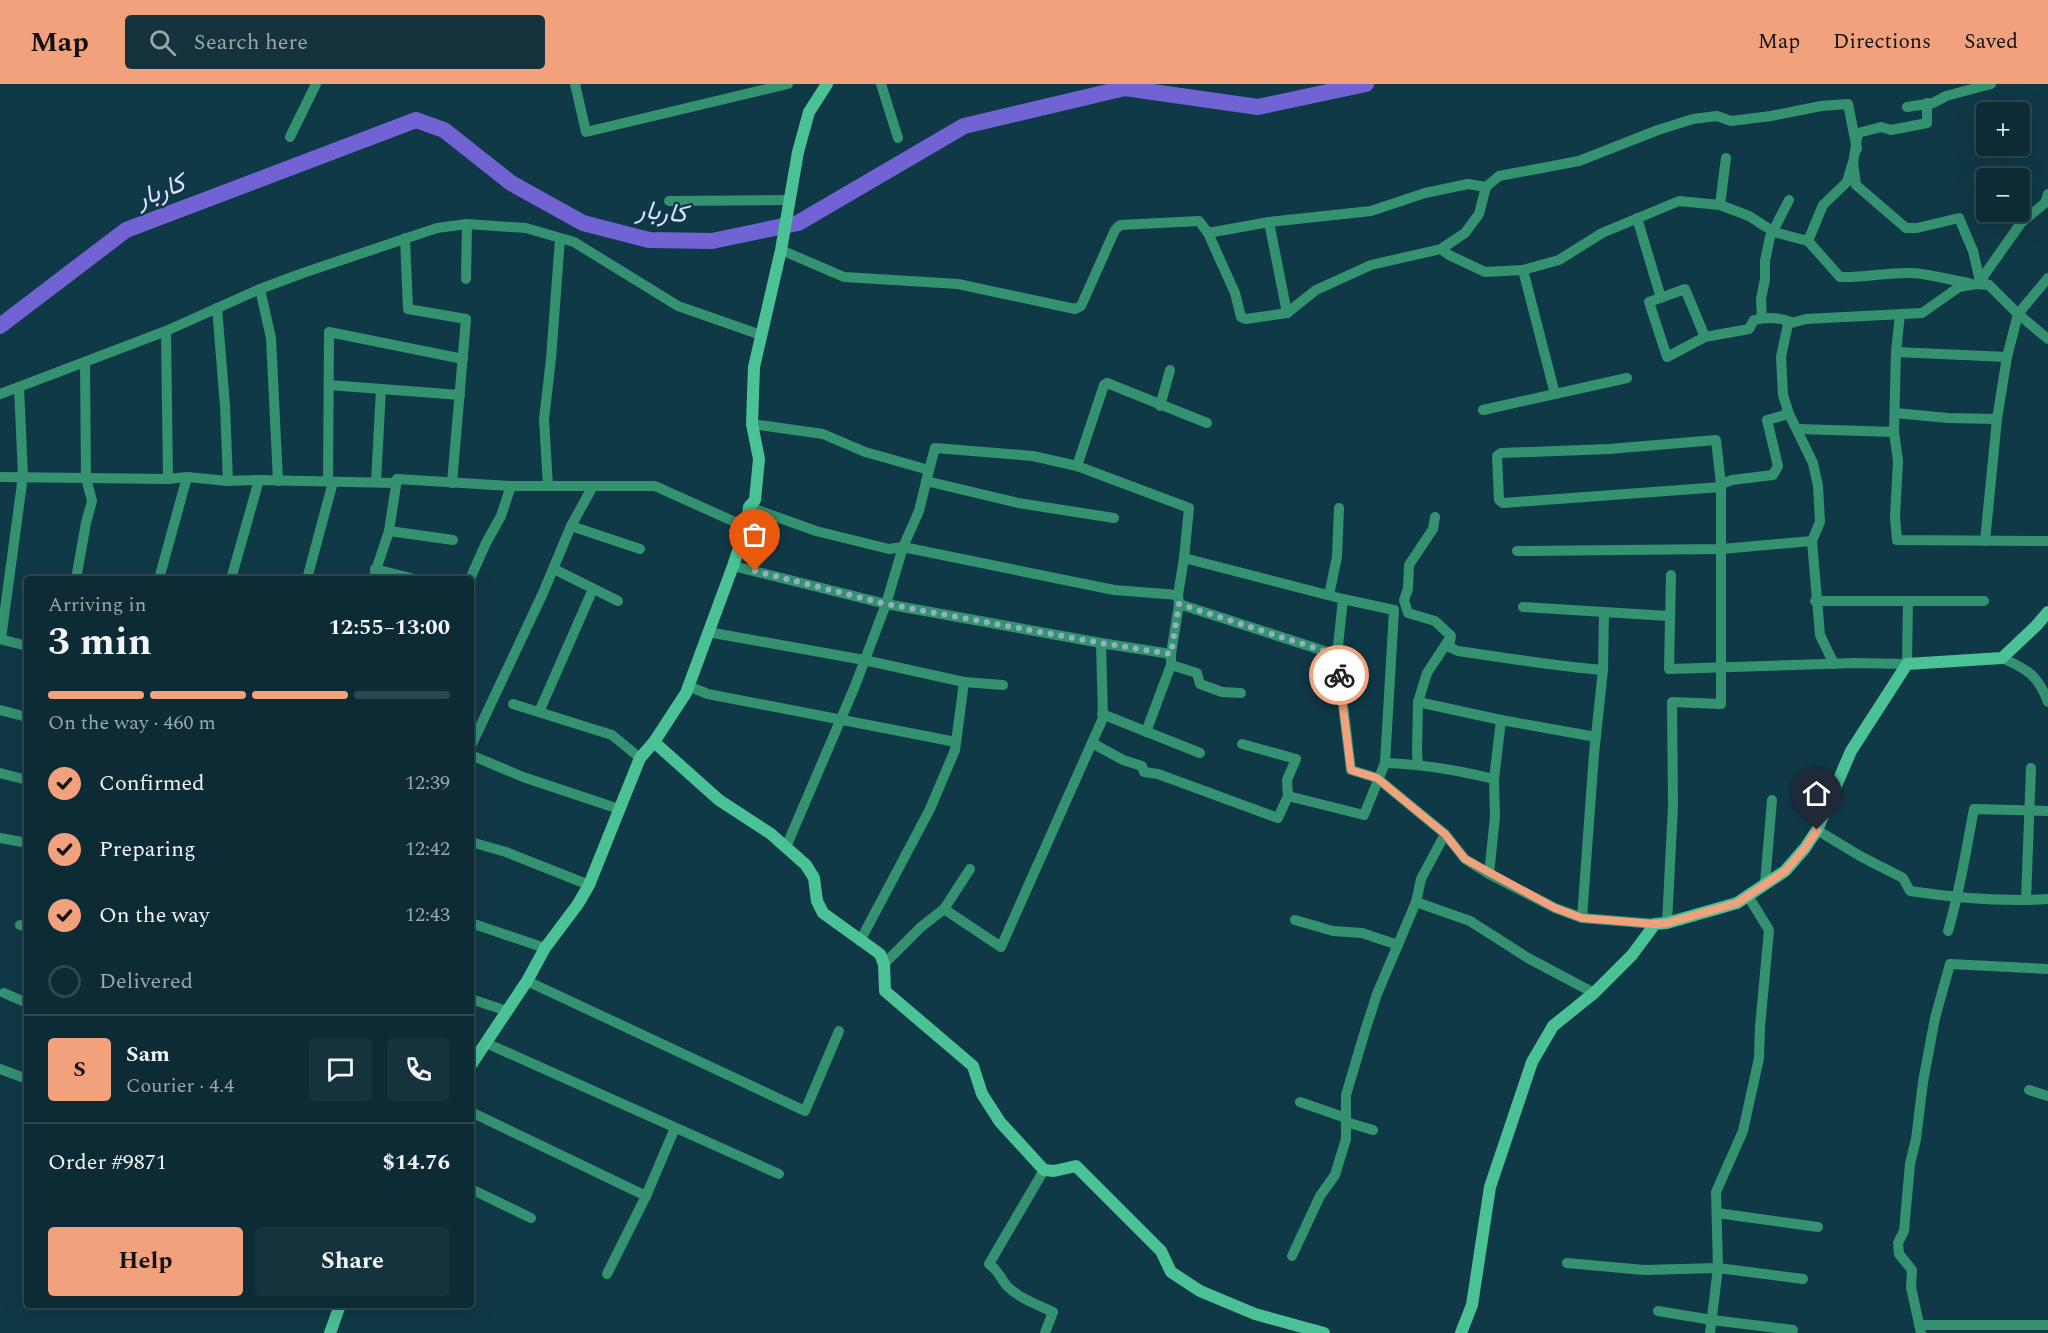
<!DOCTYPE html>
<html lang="en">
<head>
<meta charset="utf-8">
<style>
  body { margin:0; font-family:Spectral,Vazirmatn,serif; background:#15333d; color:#f1f3f6; height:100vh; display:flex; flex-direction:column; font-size:22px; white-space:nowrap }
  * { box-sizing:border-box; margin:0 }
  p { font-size:20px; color:#9aa7ad }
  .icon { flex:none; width:33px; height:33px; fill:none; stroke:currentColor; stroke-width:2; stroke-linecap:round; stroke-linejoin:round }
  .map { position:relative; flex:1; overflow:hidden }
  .panel { position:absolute; left:24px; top:492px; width:450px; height:732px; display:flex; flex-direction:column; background:#0c2b35; border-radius:6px; box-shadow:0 6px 24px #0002,0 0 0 2px #2c4750 }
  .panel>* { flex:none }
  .fabs { position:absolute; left:1976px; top:18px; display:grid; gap:12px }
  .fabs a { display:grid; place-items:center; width:54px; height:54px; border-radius:6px; background:#0c2b35; box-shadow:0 6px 24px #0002,0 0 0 2px #2c4750; font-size:30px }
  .pin { position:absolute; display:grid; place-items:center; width:51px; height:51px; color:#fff; margin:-62px -26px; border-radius:50% 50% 50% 0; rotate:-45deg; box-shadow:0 0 6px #0007 }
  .pin .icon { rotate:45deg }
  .courier { position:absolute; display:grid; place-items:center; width:60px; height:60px; margin:-30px; border:4px solid #f1a17c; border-radius:50%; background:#fff; color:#222; box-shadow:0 2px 8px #0007 }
  .summary em { font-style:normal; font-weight:700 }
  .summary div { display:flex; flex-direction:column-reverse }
  .summary { display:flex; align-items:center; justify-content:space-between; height:102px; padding:0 24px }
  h1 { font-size:39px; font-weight:700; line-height:45px }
  .bar { display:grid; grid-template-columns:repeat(4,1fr); gap:9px 6px; align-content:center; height:72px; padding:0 24px }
  .bar i { height:8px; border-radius:4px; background:#2c4750 }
  .bar .active { background:#f1a17c }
  .bar p { grid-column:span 4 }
  .line { display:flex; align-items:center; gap:15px; padding:0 24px; border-top:2px solid #2c4750 }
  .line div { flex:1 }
  .round { display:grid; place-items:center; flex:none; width:63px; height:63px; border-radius:6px; background:#15333d }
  ol { padding:0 24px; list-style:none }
  li { display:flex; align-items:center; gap:18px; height:66px }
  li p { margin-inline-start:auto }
  li .icon { padding:6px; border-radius:50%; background:#f1a17c; color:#111; stroke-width:4 }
  li:last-child { color:#9aa7ad }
  li i { width:33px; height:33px; border:3px solid #2c4750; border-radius:50% }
  .primary-button { display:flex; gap:12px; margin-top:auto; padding:12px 24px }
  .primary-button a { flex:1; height:69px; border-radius:6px; background:#f1a17c; color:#111; font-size:24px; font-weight:700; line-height:69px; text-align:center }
  .primary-button a+a { background:#15333d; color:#f1f3f6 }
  header { display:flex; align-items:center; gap:36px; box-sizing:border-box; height:84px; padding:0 30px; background:#f1a17c; color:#111 }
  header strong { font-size:28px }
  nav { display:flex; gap:33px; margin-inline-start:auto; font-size:21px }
  .search { width:420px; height:54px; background:#15333d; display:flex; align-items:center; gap:15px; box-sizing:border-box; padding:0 21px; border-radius:6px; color:#9aa7ad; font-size:22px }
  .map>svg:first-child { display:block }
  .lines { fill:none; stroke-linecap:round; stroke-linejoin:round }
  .river { stroke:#7263d4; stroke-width:16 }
  .street { stroke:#349270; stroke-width:10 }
  .secondary { stroke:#4bc196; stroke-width:12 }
  .done { stroke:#91b1be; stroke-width:6; stroke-dasharray:0 10.8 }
  .route { stroke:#f1a17c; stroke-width:8 }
  .labels { text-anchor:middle; stroke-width:4.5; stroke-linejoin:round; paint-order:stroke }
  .water-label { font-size:26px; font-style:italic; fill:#dedefb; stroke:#103947 }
</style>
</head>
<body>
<header>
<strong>Map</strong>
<div class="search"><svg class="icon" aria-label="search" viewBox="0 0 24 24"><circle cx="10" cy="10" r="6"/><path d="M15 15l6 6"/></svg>Search here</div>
<nav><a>Map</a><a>Directions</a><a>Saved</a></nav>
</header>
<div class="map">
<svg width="2048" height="1249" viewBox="0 0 2048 1249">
  <rect width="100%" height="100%" fill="#103947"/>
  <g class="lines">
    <path class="river" d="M0,242L126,146L416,36L444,46L511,99L583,139L649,156L712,157L798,139L964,42L1125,4L1258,23L1366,0"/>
    <g class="street">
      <path d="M575,0L586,48L788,0"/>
      <path d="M881,0L898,54"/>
      <path d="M1927,19V39L1891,46L1881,43L1858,49L1853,79L1856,101L1906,144H1917L1959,134L1973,167L1980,197L1989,201L2018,230L2048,255"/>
      <path d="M1907,23L1933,19L1946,12L1991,0"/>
      <path d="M290,53L316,0"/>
      <path d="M669,117L788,116"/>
      <path d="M1720,121L1726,74"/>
      <path d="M1637,134L1661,214"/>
      <path d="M1269,138L1287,229"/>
      <path d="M1208,149L1235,209L1241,233L1246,235L1287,229L1316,206L1371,181L1441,165L1465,149L1479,130L1486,103"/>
      <path d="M405,154L408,225L466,235L452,399"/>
      <path d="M1808,157L1823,121L1847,98L1852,81"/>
      <path d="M1441,165L1449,171L1485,188L1523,186L1559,176L1602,149L1679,117L1720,121L1749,132L1774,148L1808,157L1840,193C1864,194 1887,188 1912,189C1930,190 1950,196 1969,199"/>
      <path d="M781,166L844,193L958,200L1075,225L1081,222L1115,146L1120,141L1199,137L1208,149L1269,138L1371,127L1425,109L1468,100L1486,103L1499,92L1579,77L1658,46L1693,35L1717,32L1731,37L1771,32L1821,22L1848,20L1857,65"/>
      <path d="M1523,186L1555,310"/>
      <path d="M466,195L467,140"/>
      <path d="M1980,197L2021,139L2045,119L2048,110"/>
      <path d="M260,205L271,254L278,397"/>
      <path d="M217,224L225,322L228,397"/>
      <path d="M1900,230L1896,268L1894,348L1898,377L1895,433L1897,456L2048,457"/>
      <path d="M1762,234L1761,215L1765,195V177L1770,153L1789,116"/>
      <path d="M166,247L168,395"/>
      <path d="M1705,253L1685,205L1649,218L1667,273L1705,253L1749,245L1754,236C1767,233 1779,233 1791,238"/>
      <path d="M1896,268L2007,273"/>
      <path d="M329,301L460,311"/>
      <path d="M0,310L166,247L260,205L303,189L437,144L467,140L526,144L574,158L678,222L761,251"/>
      <path d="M1160,322L1170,286"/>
      <path d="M1483,326L1627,294"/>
      <path d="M1895,329L1948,334L1997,335"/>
      <path d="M752,340L823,350L865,368L929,386L935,364L1033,372L1077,382L1189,424L1184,474"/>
      <path d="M1798,345L1894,348"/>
      <path d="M1077,382L1104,301L1107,299L1207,339"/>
      <path d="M0,393L168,395L187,393L228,397L259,396L395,399L397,395L511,402H655L746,443"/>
      <path d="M926,397L1018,419L1114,434"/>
      <path d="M328,398L329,248L463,275"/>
      <path d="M376,398L381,305"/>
      <path d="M1721,400L1732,396L1773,391L1778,382L1767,336L1789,330"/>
      <path d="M548,402L544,335L551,275L560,155"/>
      <path d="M749,423L816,447L889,465L903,463L1114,506L1178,511"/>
      <path d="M1435,433L1433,445L1409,481L1408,505L1404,516L1408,529L1435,537L1451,552L1449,563L1458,567C1507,574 1554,582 1603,586"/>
      <path d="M571,442L640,465"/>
      <path d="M389,447L453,456"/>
      <path d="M1812,457L1820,551L1834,580"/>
      <path d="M1985,457L1997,335L2007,273L2018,230L2048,194"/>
      <path d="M1517,467L1722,465L1812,457L1820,438L1818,402L1813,379L1789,330L1783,311L1781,273L1788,240L1806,235L1922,229L1959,203L1976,200L1989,201"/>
      <path d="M733,482L886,520L1101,559L1171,570L1179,520L1178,511L1184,474L1343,515L1337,571L1351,686L1377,694L1445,750L1465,775L1489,790L1555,824L1582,834L1655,840"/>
      <path d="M375,485L415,495"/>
      <path d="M554,485L618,517"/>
      <path d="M1671,491L1669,585L1854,579L1907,580L1908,517"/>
      <path d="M76,495L86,439L92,417L86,394L85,278"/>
      <path d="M159,495L187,393"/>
      <path d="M231,495L259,396"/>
      <path d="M307,495L333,398"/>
      <path d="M373,495L389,447L397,395"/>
      <path d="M470,495L486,459L501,432L511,402"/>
      <path d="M1329,511L1337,473L1339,424"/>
      <path d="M1815,517H1984"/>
      <path d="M1179,520L1337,571"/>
      <path d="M1523,523L1668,532"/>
      <path d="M708,548L864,576L964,598L1003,601"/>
      <path d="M0,555L27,562"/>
      <path d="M1,555L23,392L19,303"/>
      <path d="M1171,570V581L1197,589L1200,600L1222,608L1241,609"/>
      <path d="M2002,574C2027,585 2038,591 2048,618"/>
      <path d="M688,602L708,610L956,658"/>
      <path d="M1418,618L1501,636L1596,653"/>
      <path d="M513,620L612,651L640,674"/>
      <path d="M0,626L27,633"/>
      <path d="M539,628L593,505"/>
      <path d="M1102,630L1200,669"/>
      <path d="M1146,648L1171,581"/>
      <path d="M1092,659L1123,676L1142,682L1144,688L1158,690L1278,734L1288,712L1364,731L1385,679L1394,526L1343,515"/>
      <path d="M1242,660L1296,675L1287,696L1288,712"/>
      <path d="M471,662L543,509L571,442L593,402"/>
      <path d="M471,671L523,693L619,725"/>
      <path d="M1385,679C1422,680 1457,686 1494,695"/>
      <path d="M1418,680L1417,669L1418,618L1427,589L1450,554"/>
      <path d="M0,689L27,696"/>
      <path d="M1817,746L1860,772L1903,794L1910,807C1956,814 2002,818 2048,815"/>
      <path d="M1445,750L1421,795L1416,818L1470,837L1528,874L1594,909"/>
      <path d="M0,754L27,759"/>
      <path d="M471,758L506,768L589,801"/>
      <path d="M786,763L855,602L886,520L903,463L919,427L929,386"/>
      <path d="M1489,790L1495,733L1494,695L1501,636"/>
      <path d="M1765,799L1772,716"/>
      <path d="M2026,816L2031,684"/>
      <path d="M944,825L970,785"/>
      <path d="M1582,834L1594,670L1603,586L1604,529"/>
      <path d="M1295,836L1333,847L1362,849L1398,861"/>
      <path d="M471,839L545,864"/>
      <path d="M1667,839L1673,722L1672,618L1721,620V400L1716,356L1609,365L1501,369L1497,372L1499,416L1503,419L1721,403"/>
      <path d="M20,841L27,843"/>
      <path d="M1948,847C1960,807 1966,766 1974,725L2048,727"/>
      <path d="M860,857L930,725L955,666L964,598"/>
      <path d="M884,880L921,843L944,825L1001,863L1103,634L1101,559"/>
      <path d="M527,897L805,1027L839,947"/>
      <path d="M4,909L27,919"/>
      <path d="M471,915L507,927"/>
      <path d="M486,959L779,1090"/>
      <path d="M0,985L27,995"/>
      <path d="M2029,1006L2048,1012"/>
      <path d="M1300,1018L1346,1034"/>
      <path d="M471,1028L646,1112"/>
      <path d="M1346,1038L1373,1046"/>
      <path d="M1044,1086L989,1180C998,1186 1001,1195 1007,1202C1020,1215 1038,1221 1053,1228L1045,1249"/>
      <path d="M471,1105L531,1134"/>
      <path d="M1717,1129L1818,1143"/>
      <path d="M1292,1172L1320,1112L1335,1091L1346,1055V1011L1365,947L1377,910L1416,818"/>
      <path d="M1567,1179L1644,1186L1718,1184L1803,1195"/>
      <path d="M607,1190L646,1112L675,1044"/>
      <path d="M1658,1227L1712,1236L1793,1246"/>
      <path d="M1919,1241H2048"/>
      <path d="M1710,1249L1718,1184L1716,1108L1743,1047L1759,974L1760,943L1769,846L1748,812"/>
      <path d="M1921,1249L1911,1203L1912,1186L1899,1170L1898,1159L1904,1147L1910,1080L1916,1055L1923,998L1935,934L1950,880L2048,885"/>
    </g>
    <g class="secondary">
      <path d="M654,658L719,716L771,750L806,781L814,794L817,817L823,829L880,870L884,880L885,907L973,982L982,1010L1000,1038L1044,1086L1054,1087L1076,1082L1161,1167L1171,1188L1200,1207L1255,1230L1324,1249"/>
      <path d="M471,981L527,897L545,864L578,820L589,801L640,674L654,658L686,609L733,482L746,443L749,423L755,416L759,375L752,340L754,283L781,166L798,68L809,28L827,0"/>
      <path d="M330,1249L340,1221"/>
      <path d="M1461,1249L1472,1221L1490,1103L1532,978L1553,942L1594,909L1632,871L1655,840L1667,839L1737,819L1785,787L1805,764L1817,746L1851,667L1907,580L2002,574L2036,542L2048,528"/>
    </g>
  </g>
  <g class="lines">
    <path class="done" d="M755,487L886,520L1101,559L1171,570L1179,520L1337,571L1339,591"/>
    <path class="route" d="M1339,591L1351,686L1377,694L1445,750L1465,775L1555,824L1582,834L1655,840L1667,839L1737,819L1785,787L1805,764L1817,746"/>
  </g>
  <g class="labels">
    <g class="water-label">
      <text transform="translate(160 106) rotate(-21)" y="9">کاربار</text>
      <text transform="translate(662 127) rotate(6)" y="9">کاربار</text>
    </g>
  </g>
</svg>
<div class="fabs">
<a>+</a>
<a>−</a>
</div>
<div class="pin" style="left:755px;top:487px;background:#ea580c"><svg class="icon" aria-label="bag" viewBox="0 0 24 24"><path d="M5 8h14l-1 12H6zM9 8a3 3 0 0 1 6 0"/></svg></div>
<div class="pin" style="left:1817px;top:746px;background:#1f2937"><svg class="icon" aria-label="home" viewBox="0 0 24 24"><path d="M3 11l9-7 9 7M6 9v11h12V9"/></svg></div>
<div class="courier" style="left:1339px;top:591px"><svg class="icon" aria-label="bike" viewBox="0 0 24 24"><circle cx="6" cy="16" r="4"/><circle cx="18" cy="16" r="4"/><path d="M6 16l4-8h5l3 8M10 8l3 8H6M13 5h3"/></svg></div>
<section class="panel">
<div class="summary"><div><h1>3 min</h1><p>Arriving in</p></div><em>12:55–13:00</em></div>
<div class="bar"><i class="active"></i><i class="active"></i><i class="active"></i><i></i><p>On the way · 460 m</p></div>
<ol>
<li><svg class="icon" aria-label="check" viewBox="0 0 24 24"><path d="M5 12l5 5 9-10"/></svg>Confirmed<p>12:39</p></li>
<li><svg class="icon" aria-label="check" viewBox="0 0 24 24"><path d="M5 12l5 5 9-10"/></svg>Preparing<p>12:42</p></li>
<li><svg class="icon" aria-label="check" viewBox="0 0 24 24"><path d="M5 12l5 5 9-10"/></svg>On the way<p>12:43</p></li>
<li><i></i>Delivered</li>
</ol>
<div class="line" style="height:108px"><b class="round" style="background:#f1a17c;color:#111">S</b><div><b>Sam</b><p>Courier · 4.4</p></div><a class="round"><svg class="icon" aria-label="chat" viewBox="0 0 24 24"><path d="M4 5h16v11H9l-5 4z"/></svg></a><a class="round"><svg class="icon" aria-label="phone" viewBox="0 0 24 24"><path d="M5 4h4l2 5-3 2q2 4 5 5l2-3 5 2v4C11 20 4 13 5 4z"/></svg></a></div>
<div class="line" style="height:78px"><div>Order #9871</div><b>$14.76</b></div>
<div class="primary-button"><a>Help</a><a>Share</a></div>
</section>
</div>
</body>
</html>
